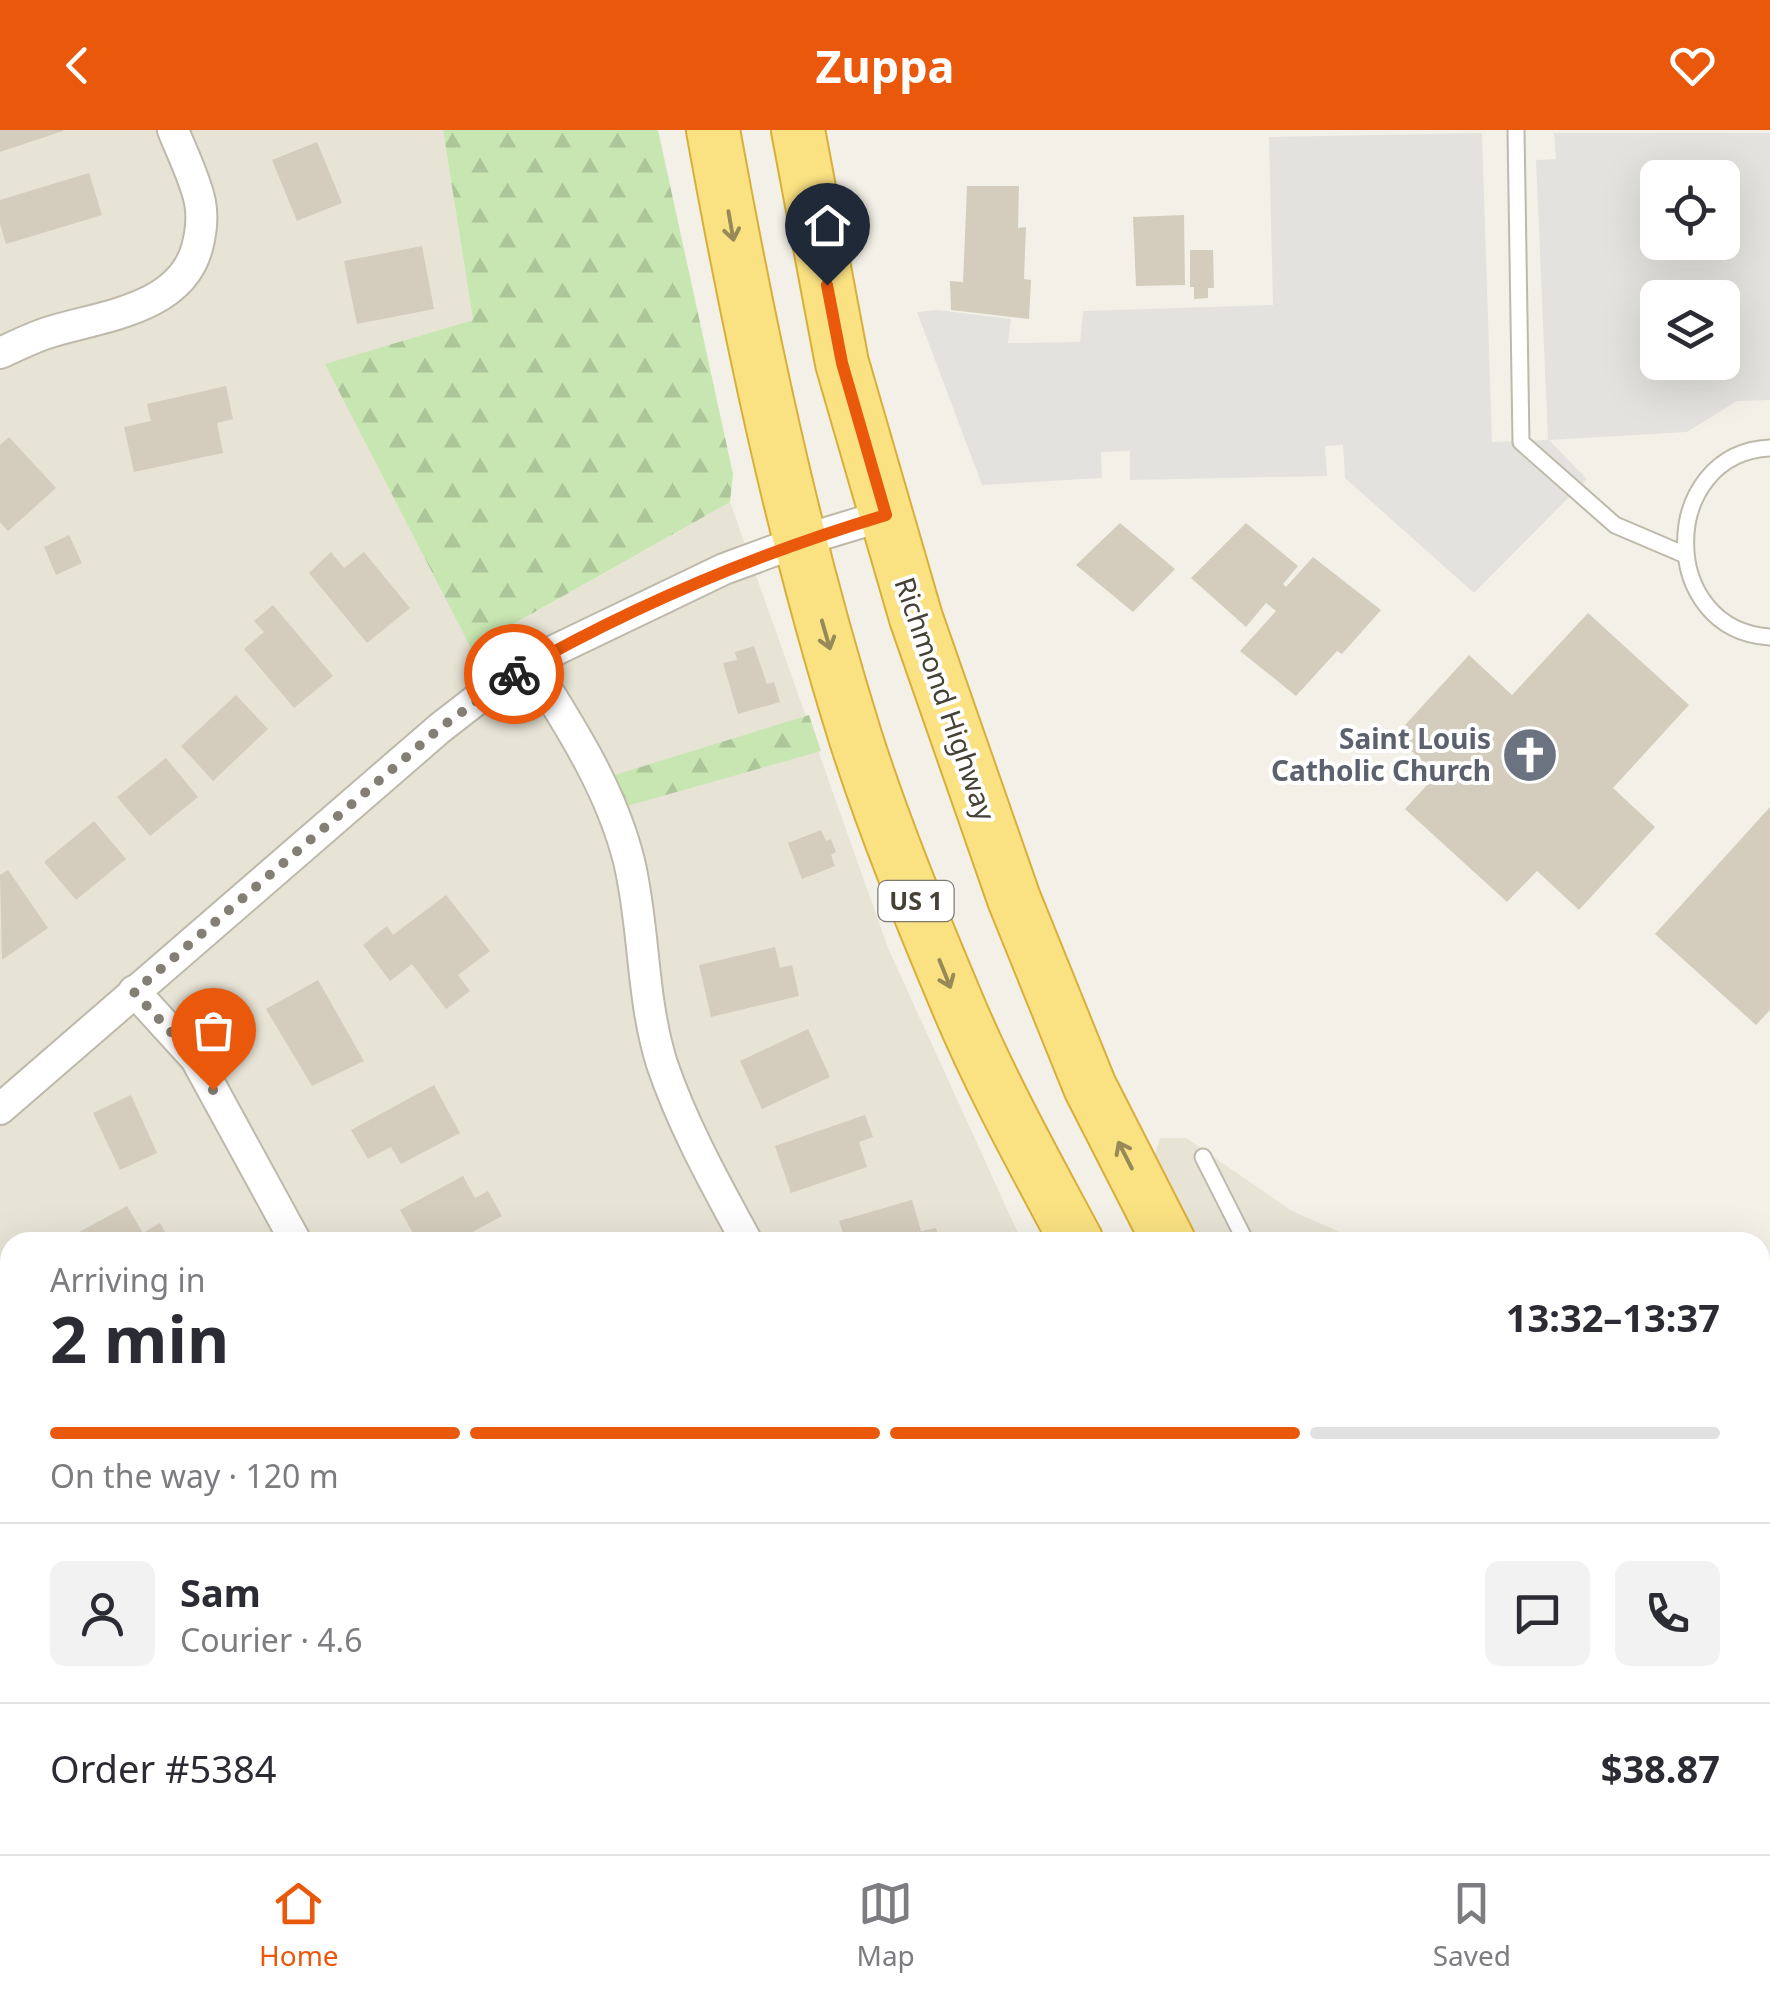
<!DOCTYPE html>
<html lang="en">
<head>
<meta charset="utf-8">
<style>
  body { margin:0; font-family:"Noto Sans",sans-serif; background:#f2f2f3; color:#2b2b33; height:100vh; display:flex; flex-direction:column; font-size:38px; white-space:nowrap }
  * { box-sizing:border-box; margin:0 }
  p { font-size:32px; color:#7c7c81 }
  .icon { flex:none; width:55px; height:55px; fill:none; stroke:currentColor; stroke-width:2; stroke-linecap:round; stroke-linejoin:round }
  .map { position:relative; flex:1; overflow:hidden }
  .side { position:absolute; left:0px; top:1102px; width:1770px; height:622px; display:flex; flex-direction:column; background:#fff; border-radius:30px 30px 0 0; box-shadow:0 10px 40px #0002 }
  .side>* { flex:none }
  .fabs { position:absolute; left:1640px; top:30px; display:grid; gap:20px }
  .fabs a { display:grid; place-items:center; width:100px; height:100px; border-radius:15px; background:#fff; box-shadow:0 10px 40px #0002; font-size:50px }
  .pin { position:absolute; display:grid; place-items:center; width:85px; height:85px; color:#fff; margin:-102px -42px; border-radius:50% 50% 50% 0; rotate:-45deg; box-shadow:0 0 10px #0007 }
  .pin .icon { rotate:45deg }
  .courier { position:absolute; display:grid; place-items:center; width:100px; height:100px; margin:-50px; border:8px solid #ea580c; border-radius:50%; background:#fff; color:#222; box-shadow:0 2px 12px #0007 }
  .headline em { font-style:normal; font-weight:700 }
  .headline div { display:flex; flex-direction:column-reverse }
  .headline { display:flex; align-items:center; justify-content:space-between; height:170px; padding:0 50px }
  h1 { font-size:65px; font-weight:700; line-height:75px }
  .bar { display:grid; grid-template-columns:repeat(4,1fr); gap:15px 10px; align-content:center; height:120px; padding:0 50px }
  .bar i { height:12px; border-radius:8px; background:#e1e1e2 }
  .bar .current { background:#ea580c }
  .bar p { grid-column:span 4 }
  .line { display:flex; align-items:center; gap:25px; padding:0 50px; border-top:2px solid #e1e1e2 }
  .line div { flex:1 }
  .round { display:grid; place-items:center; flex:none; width:105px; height:105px; border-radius:15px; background:#f2f2f3 }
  header { display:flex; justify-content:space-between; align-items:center; height:130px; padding:0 50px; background:#ea580c; color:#fff; font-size:45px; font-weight:700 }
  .tab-bar { display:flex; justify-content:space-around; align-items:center; height:140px; border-top:2px solid #e1e1e2; background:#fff; font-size:28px; color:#7c7c81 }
  .tab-bar a { display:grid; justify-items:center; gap:5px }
  .tab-bar .current { color:#ea580c }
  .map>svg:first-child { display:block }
  .residential { fill:#e7e3d5 }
  .commercial { fill:#f4ead2 }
  .forest { fill:url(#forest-firs) }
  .parking { fill:#e4e2df; fill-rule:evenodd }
  .building { fill:#d4cdbd }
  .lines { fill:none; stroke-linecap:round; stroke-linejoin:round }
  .service-casing { stroke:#beb9aa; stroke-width:19 }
  .minor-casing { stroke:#beb9aa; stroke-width:34 }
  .trunk-casing { stroke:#d9af3b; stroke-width:56 }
  .service { stroke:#fff; stroke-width:15 }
  .minor { stroke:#fff; stroke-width:30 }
  .trunk { stroke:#fae182; stroke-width:52 }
  .oneway { stroke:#978958 }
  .done { stroke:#837f74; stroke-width:10; stroke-dasharray:0 18 }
  .route { stroke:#ea580c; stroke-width:12 }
  .labels { text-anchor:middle; stroke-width:8; stroke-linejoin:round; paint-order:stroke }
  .shield { fill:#fff; stroke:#7e7a72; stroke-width:2.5 }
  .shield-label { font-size:25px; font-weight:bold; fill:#464136 }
  .street-label { font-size:28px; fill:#464136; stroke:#fff }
  .worship-label { font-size:28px; font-weight:bold; fill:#5b616d; stroke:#fff; text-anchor:end }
</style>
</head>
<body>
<header><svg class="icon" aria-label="back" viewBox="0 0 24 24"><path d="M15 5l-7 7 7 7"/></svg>Zuppa<svg class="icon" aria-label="heart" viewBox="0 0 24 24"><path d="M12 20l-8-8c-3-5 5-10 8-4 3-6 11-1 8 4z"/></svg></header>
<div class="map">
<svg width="1770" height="1724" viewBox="0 0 1770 1724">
  <defs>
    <pattern id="forest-firs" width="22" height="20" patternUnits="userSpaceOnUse" patternTransform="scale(2.5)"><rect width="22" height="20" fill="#c8e6b1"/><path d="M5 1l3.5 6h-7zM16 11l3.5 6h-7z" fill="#adc699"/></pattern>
  </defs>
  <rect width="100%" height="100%" fill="#f3f1e7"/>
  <g class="residential">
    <path d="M0,0H443L473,190L326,234L472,518L730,372L888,818L1022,1112H10V1715H125L128,1724H0Z"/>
    <path d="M1160,1008H1186L1292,1081L1363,1112H1188L1149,1044Z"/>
    <path d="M1760,1231L1770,1234V1724H1537L1531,1715H1760Z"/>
  </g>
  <path class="commercial" d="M496,1715H1146L1120,1724H500Z"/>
  <g class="forest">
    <path d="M443,0H658L733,344L730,372L471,518L325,234L473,190Z"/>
    <path d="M809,585L821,621L620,678L605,648Z"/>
  </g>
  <path class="parking" d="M1482,3L1492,312L1548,310L1536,30L1556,29L1554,3H1770V270L1737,271L1687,302L1549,310L1587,349L1474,463L1345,348L1343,315L1325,316L1327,346L1130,350V321L1101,322L1102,348L982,355L917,182L938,180L1011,189L1008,213L1080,212L1083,181L1273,175L1269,7ZM1658,48H1722V112H1658ZM1658,168H1722V232H1658Z"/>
  <g class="building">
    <path d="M0,0H63V1L0,22Z"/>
    <path d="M317,12L342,73L297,91L272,30Z"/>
    <path d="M89,43L102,85L6,114L0,94V70Z"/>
    <path d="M967,56H1019L1018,98L1026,97L1024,149L1031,150L1029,189L951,180L950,151L963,152Z"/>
    <path d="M1184,85L1185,155L1136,156L1133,87Z"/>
    <path d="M422,116L434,179L357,194L344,131Z"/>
    <path d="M1190,120H1213L1214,158H1208V168L1194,169V157H1190Z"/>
    <path d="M226,256L233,289L217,293L223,323L134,342L124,297L151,291L147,274Z"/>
    <path d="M9,307L56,358L8,401L0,392V315Z"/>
    <path d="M1120,393L1175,439L1133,482L1076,435Z"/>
    <path d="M1246,393L1298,436L1283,454L1286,457L1313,427L1381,480L1342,524L1337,521L1296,566L1240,521L1276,481L1266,473L1246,497L1191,448Z"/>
    <path d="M69,405L82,433L56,445L44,417Z"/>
    <path d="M331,422L344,438L364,422L410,478L367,513L309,443Z"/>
    <path d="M273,475L333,546L294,578L244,519L264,502L254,491Z"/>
    <path d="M1588,483L1689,575L1613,658L1655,697L1579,780L1537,741L1507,772L1405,679L1437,644L1395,606L1469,525L1512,565Z"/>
    <path d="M754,516L767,554L774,552L780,572L738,584L723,533L737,530L735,522Z"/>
    <path d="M236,565L268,599L213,651L181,616Z"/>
    <path d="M166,628L198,667L150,706L117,667Z"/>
    <path d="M1770,677V880L1756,895L1655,804Z"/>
    <path d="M94,691L126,729L76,770L44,732Z"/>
    <path d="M821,700L826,711L831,709L836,722L831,725L835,736L802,749L788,713Z"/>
    <path d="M8,740L48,798L2,830L0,745Z"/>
    <path d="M446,765L490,821L458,845L470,861L446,879L412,834L390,851L363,815L387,796L393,805Z"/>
    <path d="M775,817L780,838L792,835L799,866L711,887L699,835Z"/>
    <path d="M318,850L364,931L312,956L266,879Z"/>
    <path d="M808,899L830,947L762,979L740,931Z"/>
    <path d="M434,955L460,1003L401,1034L391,1017L368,1029L351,1000Z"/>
    <path d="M131,965L157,1023L120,1040L93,983Z"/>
    <path d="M865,985L873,1007L859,1012L867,1037L791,1063L775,1016Z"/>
    <path d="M463,1046L475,1068L488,1061L502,1086L454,1112H418L400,1080Z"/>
    <path d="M912,1070L921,1101L936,1098L940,1112H846L839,1091Z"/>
    <path d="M127,1076L143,1103L160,1093L171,1112H70L68,1108Z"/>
    <path d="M1760,1361L1770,1364V1448L1760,1446Z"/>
    <path d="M1770,1598V1679L1760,1680V1600Z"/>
    <path d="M785,1715H846L849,1724H761Z"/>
    <path d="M937,1715H989V1716L963,1724H940Z"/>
  </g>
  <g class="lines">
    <g class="service-casing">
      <g id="service">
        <path d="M1516,0L1521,312L1615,395L1683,424"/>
        <path d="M1770,318C1659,323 1656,500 1770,507"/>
        <path d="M1203,1027L1246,1112"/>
        <path d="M1760,1506L1770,1508"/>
        <path d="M1572,1715L1577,1724"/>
        <path d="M891,1722L892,1724"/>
      </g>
    </g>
    <g class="minor-casing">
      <g id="minor">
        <path d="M0,223C16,216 33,207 50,202C101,186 180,180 197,118C201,103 203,88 200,72C195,48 182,23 173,0"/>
        <path d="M531,534C570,596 611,659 629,731C645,798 641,867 662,934C683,996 716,1055 747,1112"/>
        <path d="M134,861L196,929L296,1112"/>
        <path d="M0,979L440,598L498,553L545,525L724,439L800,411L886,385"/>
        <path d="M1760,1293L1770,1295"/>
        <path d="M1270,1724L1290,1715"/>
      </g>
    </g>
    <g class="trunk-casing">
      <g id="trunk">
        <path d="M713,0C750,204 793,407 855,606C884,697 921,787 958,875C992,956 1036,1035 1077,1112"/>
        <path d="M798,0L842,233L916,488L1014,769L1090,957L1169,1112"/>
        <path d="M1400,1715L1405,1724"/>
        <path d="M1498,1715L1503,1724"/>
      </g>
    </g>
    <use href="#service" class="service"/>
    <use href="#minor" class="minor"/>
    <use href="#trunk" class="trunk"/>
  </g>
  <defs><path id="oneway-shaft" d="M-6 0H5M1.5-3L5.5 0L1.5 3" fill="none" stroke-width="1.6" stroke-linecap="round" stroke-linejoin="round" transform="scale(2.5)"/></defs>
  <g class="oneway">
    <use href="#oneway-shaft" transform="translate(731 96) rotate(80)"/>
    <use href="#oneway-shaft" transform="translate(826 505) rotate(74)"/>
    <use href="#oneway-shaft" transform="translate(945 844) rotate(68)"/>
    <use href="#oneway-shaft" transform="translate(1125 1025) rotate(-117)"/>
  </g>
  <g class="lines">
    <path class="done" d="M213,960L196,929L134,862L440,598L514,544"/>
    <path class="route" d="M514,544C632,476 756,424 886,385L842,233L827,155"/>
  </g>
  <defs>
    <g id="church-disc" transform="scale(2.875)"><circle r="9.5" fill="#6b7280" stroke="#fff"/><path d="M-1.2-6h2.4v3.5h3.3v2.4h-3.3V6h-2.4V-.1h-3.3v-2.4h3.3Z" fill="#fff"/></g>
  </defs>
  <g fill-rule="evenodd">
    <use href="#church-disc" x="1530" y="625"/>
  </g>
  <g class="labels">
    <rect class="shield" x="878.5" y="751" width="75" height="40" rx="8"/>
    <g class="shield-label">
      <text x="916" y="780">US 1</text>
    </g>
    <g class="street-label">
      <text transform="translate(945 569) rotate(71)" y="10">Richmond Highway</text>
    </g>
    <g class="worship-label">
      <text x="1491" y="619">Saint Louis<tspan x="1491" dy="32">Catholic Church</tspan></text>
    </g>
  </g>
</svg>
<div class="fabs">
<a><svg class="icon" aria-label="locate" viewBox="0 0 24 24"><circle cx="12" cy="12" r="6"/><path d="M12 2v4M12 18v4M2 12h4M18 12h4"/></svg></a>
<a><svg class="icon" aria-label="layers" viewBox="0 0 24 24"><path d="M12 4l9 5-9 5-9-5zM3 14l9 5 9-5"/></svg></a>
</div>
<div class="pin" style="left:213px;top:960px;background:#ea580c"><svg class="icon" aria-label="bag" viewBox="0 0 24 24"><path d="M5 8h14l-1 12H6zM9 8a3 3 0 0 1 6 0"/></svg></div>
<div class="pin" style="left:827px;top:155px;background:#1f2937"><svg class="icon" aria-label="home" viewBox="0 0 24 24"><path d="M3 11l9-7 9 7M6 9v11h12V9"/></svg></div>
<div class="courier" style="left:514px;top:544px"><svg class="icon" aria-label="bike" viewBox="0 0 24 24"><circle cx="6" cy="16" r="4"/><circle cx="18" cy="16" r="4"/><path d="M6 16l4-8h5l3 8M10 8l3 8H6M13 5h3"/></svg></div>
<section class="side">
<div class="headline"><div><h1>2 min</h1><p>Arriving in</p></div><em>13:32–13:37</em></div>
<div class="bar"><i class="current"></i><i class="current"></i><i class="current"></i><i></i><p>On the way · 120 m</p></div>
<div class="line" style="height:180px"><a class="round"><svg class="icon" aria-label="person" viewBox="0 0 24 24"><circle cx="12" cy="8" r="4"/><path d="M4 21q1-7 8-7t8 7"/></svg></a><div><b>Sam</b><p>Courier · 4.6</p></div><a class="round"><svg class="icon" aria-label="chat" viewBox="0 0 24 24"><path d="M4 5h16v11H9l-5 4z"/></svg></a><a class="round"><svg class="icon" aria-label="phone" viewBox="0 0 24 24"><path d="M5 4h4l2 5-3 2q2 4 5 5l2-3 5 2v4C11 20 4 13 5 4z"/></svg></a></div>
<div class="line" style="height:130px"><div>Order #5384</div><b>$38.87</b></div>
</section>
</div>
<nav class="tab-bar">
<a class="current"><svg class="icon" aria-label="home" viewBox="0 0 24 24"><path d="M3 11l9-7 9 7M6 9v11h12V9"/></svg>Home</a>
<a><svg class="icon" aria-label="map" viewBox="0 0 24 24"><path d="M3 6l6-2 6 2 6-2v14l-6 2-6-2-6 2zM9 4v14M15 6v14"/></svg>Map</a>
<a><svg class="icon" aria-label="saved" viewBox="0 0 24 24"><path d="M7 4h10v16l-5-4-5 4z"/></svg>Saved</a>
</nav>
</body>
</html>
